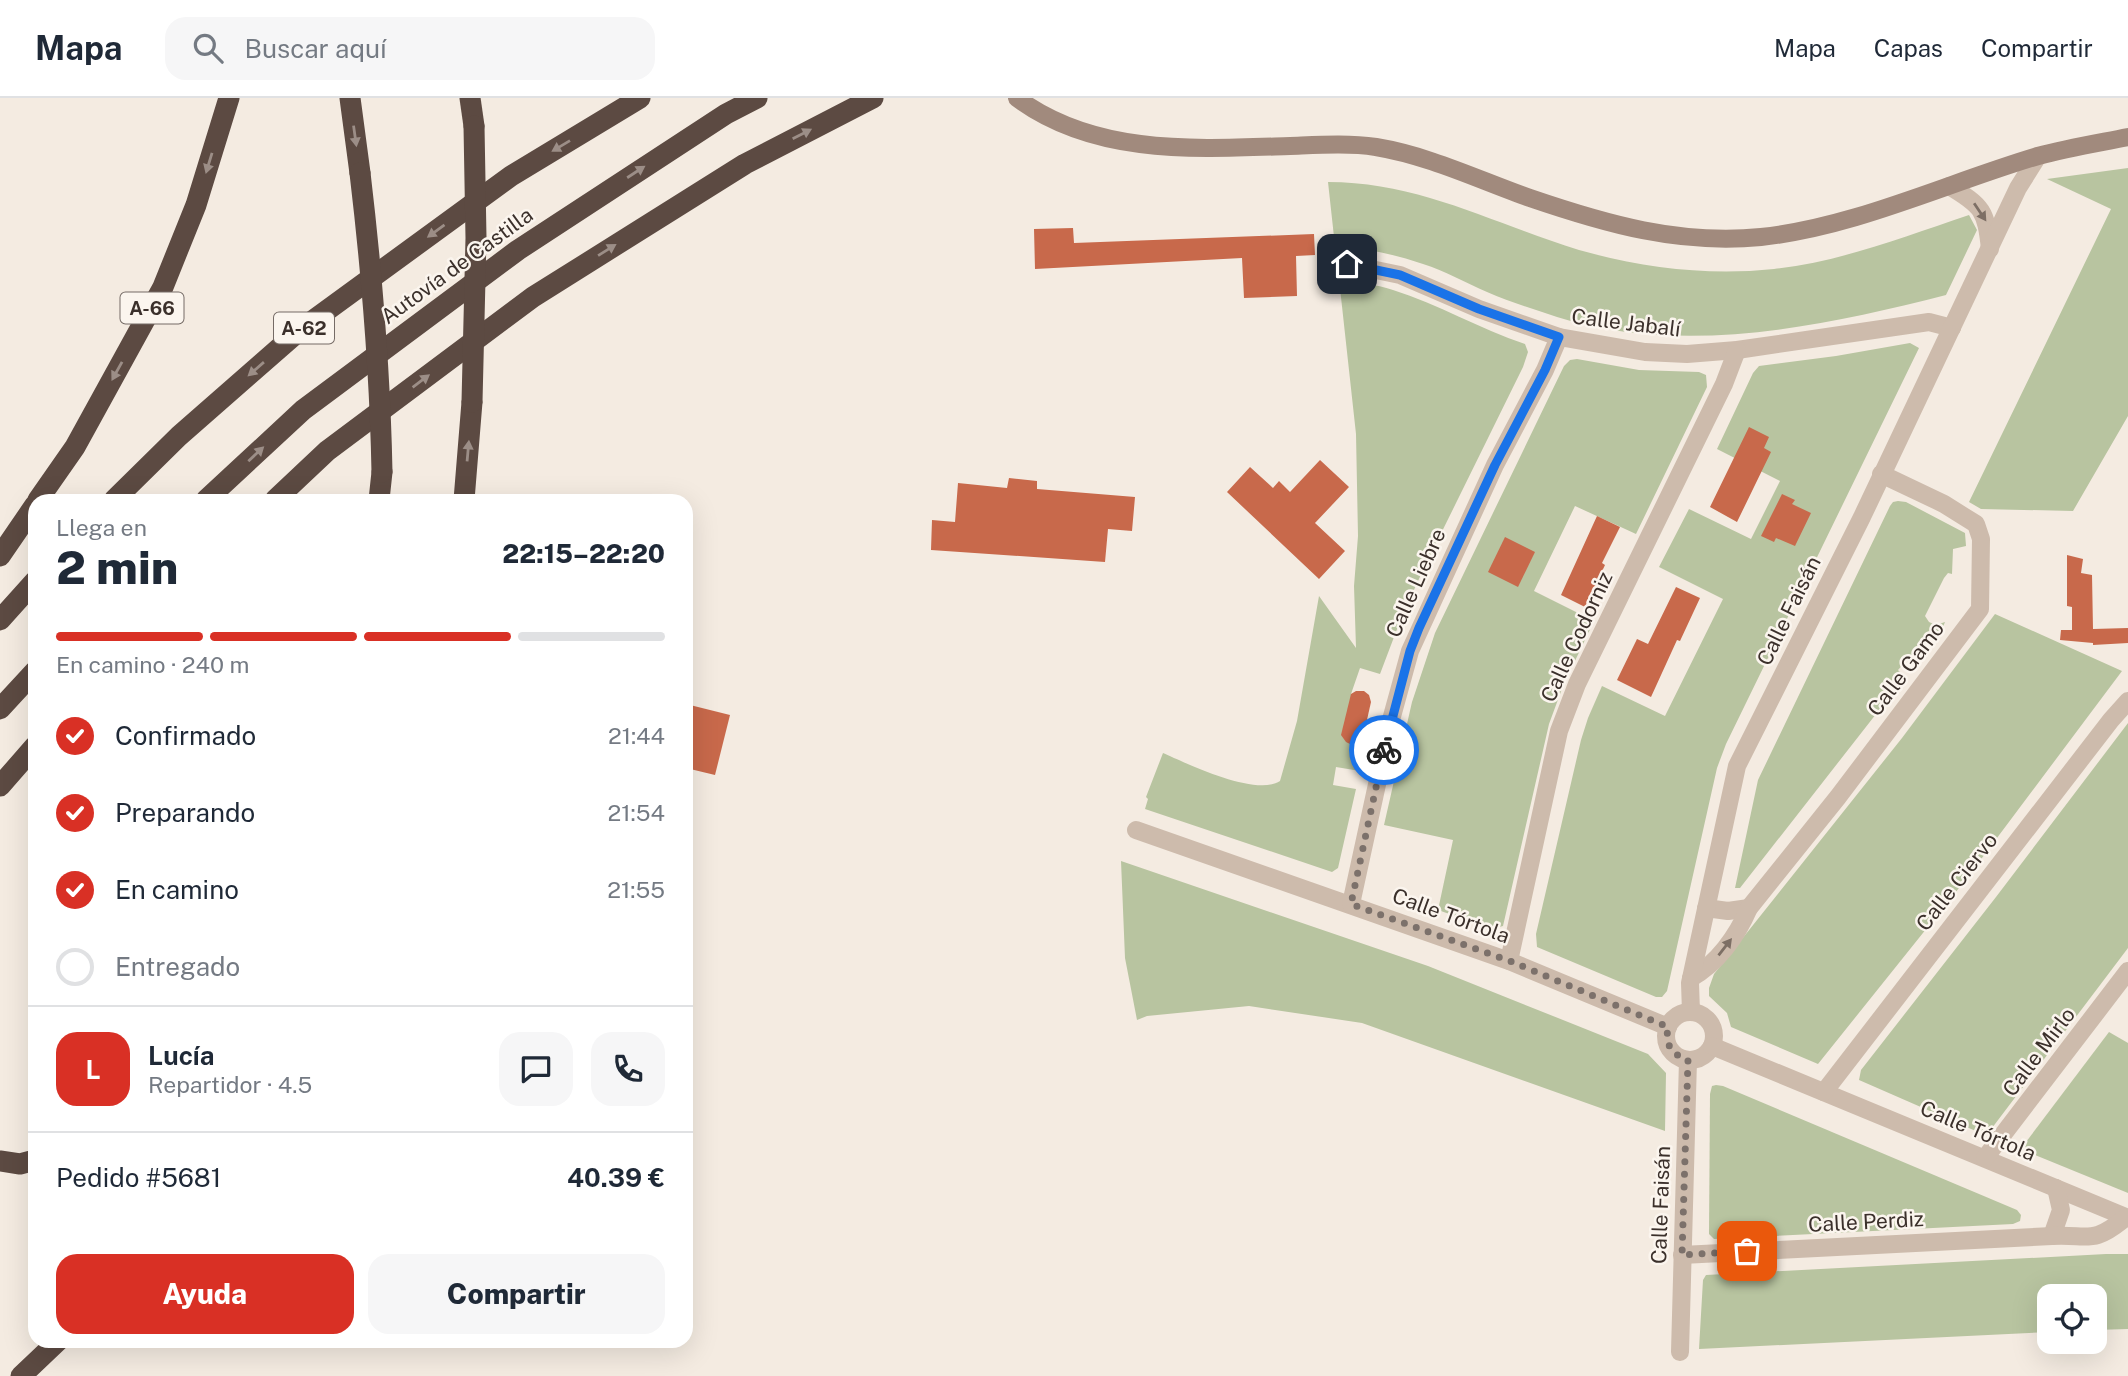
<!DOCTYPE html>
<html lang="es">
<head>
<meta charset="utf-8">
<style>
  body { margin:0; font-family:"Public Sans",sans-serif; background:#f6f6f7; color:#1f2937; height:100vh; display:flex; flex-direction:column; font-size:26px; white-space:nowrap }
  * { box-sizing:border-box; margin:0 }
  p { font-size:23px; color:#747a83 }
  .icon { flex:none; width:38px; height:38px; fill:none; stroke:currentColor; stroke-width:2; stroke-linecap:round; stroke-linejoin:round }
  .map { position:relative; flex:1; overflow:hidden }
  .sheet { position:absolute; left:28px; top:396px; width:665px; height:854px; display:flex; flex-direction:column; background:#fff; border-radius:21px; box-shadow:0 7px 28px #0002 }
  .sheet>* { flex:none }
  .controls { position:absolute; left:2037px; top:1186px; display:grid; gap:14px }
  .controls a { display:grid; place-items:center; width:70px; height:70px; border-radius:14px; background:#fff; box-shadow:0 7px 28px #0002; font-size:35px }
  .pin { position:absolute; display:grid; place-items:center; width:60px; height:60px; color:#fff; margin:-30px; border-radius:14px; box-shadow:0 4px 10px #0006 }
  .courier { position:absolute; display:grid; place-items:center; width:70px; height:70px; margin:-35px; border:5px solid #1a73e8; border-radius:50%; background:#fff; color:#222; box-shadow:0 2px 9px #0007 }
  .head em { font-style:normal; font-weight:800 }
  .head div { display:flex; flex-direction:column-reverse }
  .head { display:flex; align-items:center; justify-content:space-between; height:119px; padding:0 28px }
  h1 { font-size:46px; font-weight:800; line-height:52px }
  .bar { display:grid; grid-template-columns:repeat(4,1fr); gap:10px 7px; align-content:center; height:84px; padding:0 28px }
  .bar i { height:9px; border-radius:5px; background:#e0e1e3 }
  .bar .selected { background:#d93025 }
  .bar p { grid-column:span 4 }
  .line { display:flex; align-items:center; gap:18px; padding:0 28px; border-top:2px solid #e0e1e3 }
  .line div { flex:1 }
  .round { display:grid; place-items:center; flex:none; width:74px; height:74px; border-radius:21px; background:#f6f6f7 }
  ol { padding:0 28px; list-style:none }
  li { display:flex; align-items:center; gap:21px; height:77px }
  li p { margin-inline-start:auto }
  li .icon { padding:7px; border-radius:50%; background:#d93025; color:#fff; stroke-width:4 }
  li:last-child { color:#747a83 }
  li i { width:38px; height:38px; border:4px solid #e0e1e3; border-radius:50% }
  .primary-button { display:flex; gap:14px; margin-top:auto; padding:14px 28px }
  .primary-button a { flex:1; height:80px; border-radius:21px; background:#d93025; color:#fff; font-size:28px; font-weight:800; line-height:80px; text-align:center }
  .primary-button a+a { background:#f6f6f7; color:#1f2937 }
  header { display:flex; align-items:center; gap:42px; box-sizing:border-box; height:98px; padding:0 35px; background:#fff; border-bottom:2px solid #e0e1e3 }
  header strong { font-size:33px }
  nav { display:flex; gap:38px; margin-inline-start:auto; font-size:24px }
  .search { width:490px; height:63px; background:#f6f6f7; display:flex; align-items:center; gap:18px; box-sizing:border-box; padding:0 24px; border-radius:21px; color:#747a83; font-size:26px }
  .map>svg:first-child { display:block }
  .green { fill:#b8c4a0 }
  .building { fill:#c8694b }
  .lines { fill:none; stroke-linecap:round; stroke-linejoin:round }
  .street { stroke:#cdbbac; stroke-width:18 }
  .secondary { stroke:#a18a7d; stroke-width:18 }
  .highway { stroke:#5c4a42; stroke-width:21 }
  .highway-bridge { stroke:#5c4a42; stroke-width:21 }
  .oneway { fill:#9c8e87 }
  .oneway2 { fill:#7d6f65 }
  .done { stroke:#7c716b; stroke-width:7; stroke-dasharray:0 12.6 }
  .route { stroke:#1a73e8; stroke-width:9 }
  .labels { text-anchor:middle; stroke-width:5; stroke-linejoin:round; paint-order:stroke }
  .shield { fill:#fbf5ee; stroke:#756b66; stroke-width:2 }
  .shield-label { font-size:19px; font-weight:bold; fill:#3b302b }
  .street-label { font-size:21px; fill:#3b302b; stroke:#fbf5ee }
</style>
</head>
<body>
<header>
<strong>Mapa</strong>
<div class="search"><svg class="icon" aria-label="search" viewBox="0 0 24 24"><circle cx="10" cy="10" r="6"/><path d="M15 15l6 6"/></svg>Buscar aquí</div>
<nav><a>Mapa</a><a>Capas</a><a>Compartir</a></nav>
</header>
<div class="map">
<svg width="2128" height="1278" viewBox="0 0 2128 1278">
  <rect width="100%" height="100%" fill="#f4ebe1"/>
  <g class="green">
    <path d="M2128,70V318L2073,413L1981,411L1969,404L2111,111L2047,81Z"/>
    <path d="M1328,84C1420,84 1494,126 1579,152C1643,170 1708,178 1774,171C1840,164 1906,138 1969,117L1977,132L1946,197C1821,229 1683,258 1557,219C1534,211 1509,204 1487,194C1466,185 1445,173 1423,166C1394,156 1365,150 1335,148Z"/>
    <path d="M1339,181C1356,185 1376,186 1393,192C1438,206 1480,231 1525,246L1528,254L1523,269L1424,470L1402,518L1380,576L1360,570L1351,596L1362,644L1366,645L1360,673L1336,669L1333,687L1356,691L1338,770L1332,774L1145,711L1148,701L1146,699L1163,655C1188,666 1256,699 1280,683L1297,623L1319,498L1356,550L1354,488L1358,438L1356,336Z"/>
    <path d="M1910,245L1919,250L1726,646L1717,670L1667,893L1662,899H1656L1537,849L1536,836L1581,642L1588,620L1602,588L1665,618L1723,501L1659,469L1689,411L1751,441L1780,383L1717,351L1753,275L1759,268L1836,258Z"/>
    <path d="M1577,261L1639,272L1699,274L1706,277L1707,289L1636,436L1575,408L1534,493L1594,523L1563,588L1549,626L1503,828L1492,831L1438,812L1453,742L1384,727L1412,604L1435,535L1564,268L1570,262Z"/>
    <path d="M1898,403L1906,404L1965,435L1966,448L1953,451L1952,476L1948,475L1944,480L1925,518L1929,524L1936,527L1945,524L1943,529L1922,557L1916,552L1898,572L1905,579L1740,790H1735L1758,682L1890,408L1893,404Z"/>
    <path d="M1995,516L2122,573L1967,780L1818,966L1731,929L1727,915L1709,898V890L1714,876L1902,640Z"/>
    <path d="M2128,625V850L1992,1030L1985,1034H1978L1859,982L1861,972L1996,799Z"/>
    <path d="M1121,763L1428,868L1648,956L1666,975L1665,1033L1362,925L1249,908L1147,918L1137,922L1125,860Z"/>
    <path d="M2109,934L2128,945V1095L2023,1052L2026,1044Z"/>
    <path d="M1716,987L1723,988L2017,1112L2021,1117L2020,1123L2013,1126L1714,1141L1709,1136L1710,996L1712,988Z"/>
    <path d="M2106,1156H2128V1231L2095,1232V1199H2049V1234L1699,1251L1703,1182L1706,1177Z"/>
  </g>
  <g class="building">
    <path d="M1073,130L1074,145L1314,136L1315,157L1296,158L1297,198L1244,200L1242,160L1035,171L1034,131Z"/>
    <path d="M1749,329L1769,339L1764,350L1771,354L1737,424L1710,409Z"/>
    <path d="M1320,362L1349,389L1315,425L1345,453L1319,481L1227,394L1250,369L1273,390L1279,383L1290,394Z"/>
    <path d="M1009,380L1037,383V391L1135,399L1132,433L1108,431L1105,464L931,452L932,422L955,424L958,385L1007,390Z"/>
    <path d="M1782,396L1795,402L1792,406L1811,415L1795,448L1776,440L1774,444L1761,438Z"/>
    <path d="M1597,418L1620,429L1602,465L1605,467L1585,509L1561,497Z"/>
    <path d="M1505,439L1535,454L1518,489L1488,474Z"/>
    <path d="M2067,457L2083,461L2081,475L2092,477L2093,531L2128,530V545L2093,547V545L2060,542L2061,532H2072V509L2067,508Z"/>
    <path d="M1676,489L1700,500L1680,543L1677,542L1651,599L1617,582L1637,541L1648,546Z"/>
    <path d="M1356,593H1364L1369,597L1371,604L1362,644L1352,647L1346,644L1341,637L1351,596Z"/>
    <path d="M686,606L730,617L715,677L686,670Z"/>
  </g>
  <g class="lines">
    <g class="street">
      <path d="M1949,88C1983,108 1986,113 1990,151"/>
      <path d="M1347,166L1400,177L1479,211L1559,239L1645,254L1687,256L1737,252L1929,224L1952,230"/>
      <path d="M1136,732L1509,863L1668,929"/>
      <path d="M1351,806L1391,622L1410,553L1495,367L1545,272L1559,239"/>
      <path d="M1706,810L1728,813L1749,810"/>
      <path d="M1509,863L1559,633L1577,586L1724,286L1737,252"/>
      <path d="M1691,880C1717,866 1737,838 1749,810L1838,699L1980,511L1981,441L1976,426L1944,406L1881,376"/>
      <path d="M1691,914L1690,885L1737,668L1862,419L2018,90L2038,58"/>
      <circle cx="1690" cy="938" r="24"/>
      <path d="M1712,948L2128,1120"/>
      <path d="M1824,994L2111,622L2128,603"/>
      <path d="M1985,1060L2128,873"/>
      <path d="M2052,1138L2061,1112L2056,1090"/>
      <path d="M1682,1157L2052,1138C2090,1136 2092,1147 2125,1120"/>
      <path d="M1680,1254L1688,962"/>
    </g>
    <path class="secondary" d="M1017,0C1095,58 1197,51 1290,48C1318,47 1348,45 1376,49C1430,58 1479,82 1530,100C1606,126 1679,147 1761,139C1855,129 1947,85 2038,58C2067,50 2098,45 2128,39"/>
    <g class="highway">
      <path d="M350,0L360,75"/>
      <path d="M470,0L474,28"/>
      <path d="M38,402L75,349L163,189L196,107L229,0"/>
      <path d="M114,402L179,338L300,232L511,78L640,0"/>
      <path d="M206,402L303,312L518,152L726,16L757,0"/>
      <path d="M275,402L327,353L533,199L745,66L873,0"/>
      <path d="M379,402L382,374"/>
      <path d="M464,402L472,304"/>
      <path d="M0,458L35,407"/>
      <path d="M0,522L35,483"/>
      <path d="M0,611L35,573"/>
      <path d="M0,688L35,648"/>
      <path d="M0,1063L20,1066L35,1062"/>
      <path d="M21,1278L59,1242"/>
    </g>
    <g class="highway-bridge">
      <path d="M360,75C372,176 380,273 382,374"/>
      <path d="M472,304L476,140L474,28"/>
    </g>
  </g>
  <defs><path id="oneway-solid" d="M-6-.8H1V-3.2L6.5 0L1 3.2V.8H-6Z" transform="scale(1.75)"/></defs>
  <g class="oneway">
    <use href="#oneway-solid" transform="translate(802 36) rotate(-27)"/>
    <use href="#oneway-solid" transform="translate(355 38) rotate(82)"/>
    <use href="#oneway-solid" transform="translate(561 48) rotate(149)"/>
    <use href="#oneway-solid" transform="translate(209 65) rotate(107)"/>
    <use href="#oneway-solid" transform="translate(636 74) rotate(-33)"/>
    <use href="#oneway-solid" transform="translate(436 133) rotate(144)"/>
    <use href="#oneway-solid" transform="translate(607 152) rotate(-32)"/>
    <use href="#oneway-solid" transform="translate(256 271) rotate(139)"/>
    <use href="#oneway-solid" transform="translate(117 273) rotate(119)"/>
    <use href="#oneway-solid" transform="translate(421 283) rotate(-37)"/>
    <use href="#oneway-solid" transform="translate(468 353) rotate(-85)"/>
    <use href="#oneway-solid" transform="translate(256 356) rotate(-43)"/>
  </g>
  <g class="oneway2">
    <use href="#oneway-solid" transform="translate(1980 114) rotate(56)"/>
    <use href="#oneway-solid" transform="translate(1725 849) rotate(-52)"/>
  </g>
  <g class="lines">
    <path class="done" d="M1384,652L1351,806L1510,863L1668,929C1665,947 1671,956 1688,962L1682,1157L1747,1153"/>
    <path class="route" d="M1347,166L1400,177L1479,211L1559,239L1545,272L1495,367L1419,530L1410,553L1384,652"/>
  </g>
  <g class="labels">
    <g class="shield">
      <rect x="120.5" y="194.5" width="63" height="31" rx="5"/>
      <rect x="274" y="214.5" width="60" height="31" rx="5"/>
    </g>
    <g class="shield-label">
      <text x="152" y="217">A-66</text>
      <text x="304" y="237">A-62</text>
    </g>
    <g class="street-label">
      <text transform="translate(457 168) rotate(-36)" y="7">Autovía de Castilla</text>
      <text transform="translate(1626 225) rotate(7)" y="7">Calle Jabalí</text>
      <text transform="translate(1416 485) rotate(-66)" y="7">Calle Liebre</text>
      <text transform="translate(1789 513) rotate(-64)" y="7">Calle Faisán</text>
      <text transform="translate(1577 539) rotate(-65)" y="7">Calle Codorniz</text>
      <text transform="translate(1906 571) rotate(-53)" y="7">Calle Gamo</text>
      <text transform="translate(1957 784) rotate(-52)" y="7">Calle Ciervo</text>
      <text transform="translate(1451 818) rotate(20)" y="7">Calle Tórtola</text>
      <text transform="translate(2039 954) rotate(-53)" y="7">Calle Mirlo</text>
      <text transform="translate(1978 1033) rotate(23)" y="7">Calle Tórtola</text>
      <text transform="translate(1661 1107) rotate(-88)" y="7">Calle Faisán</text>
      <text transform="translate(1866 1124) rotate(-3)" y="7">Calle Perdiz</text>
    </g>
  </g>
</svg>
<div class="controls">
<a><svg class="icon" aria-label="locate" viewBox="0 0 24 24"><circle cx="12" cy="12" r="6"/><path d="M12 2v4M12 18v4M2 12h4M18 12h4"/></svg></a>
</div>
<div class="pin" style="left:1747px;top:1153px;background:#ea580c"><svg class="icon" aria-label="bag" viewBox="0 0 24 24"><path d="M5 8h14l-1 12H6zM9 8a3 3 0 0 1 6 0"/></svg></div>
<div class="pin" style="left:1347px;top:166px;background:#1f2937"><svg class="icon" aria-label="home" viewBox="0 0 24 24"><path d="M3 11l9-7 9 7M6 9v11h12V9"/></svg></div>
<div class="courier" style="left:1384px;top:652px"><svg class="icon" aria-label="bike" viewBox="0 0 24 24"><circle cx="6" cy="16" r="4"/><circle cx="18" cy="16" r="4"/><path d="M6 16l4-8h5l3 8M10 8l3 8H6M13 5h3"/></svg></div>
<section class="sheet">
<div class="head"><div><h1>2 min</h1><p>Llega en</p></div><em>22:15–22:20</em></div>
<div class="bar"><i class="selected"></i><i class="selected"></i><i class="selected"></i><i></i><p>En camino · 240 m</p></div>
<ol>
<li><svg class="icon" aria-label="check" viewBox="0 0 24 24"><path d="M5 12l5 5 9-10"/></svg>Confirmado<p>21:44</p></li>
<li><svg class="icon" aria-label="check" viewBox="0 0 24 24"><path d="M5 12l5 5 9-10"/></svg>Preparando<p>21:54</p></li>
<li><svg class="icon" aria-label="check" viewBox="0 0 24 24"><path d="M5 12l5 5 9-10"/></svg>En camino<p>21:55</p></li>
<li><i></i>Entregado</li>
</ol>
<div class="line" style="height:126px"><b class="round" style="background:#d93025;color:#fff">L</b><div><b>Lucía</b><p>Repartidor · 4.5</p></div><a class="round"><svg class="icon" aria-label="chat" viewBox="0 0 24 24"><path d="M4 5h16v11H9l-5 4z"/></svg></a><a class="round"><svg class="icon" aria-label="phone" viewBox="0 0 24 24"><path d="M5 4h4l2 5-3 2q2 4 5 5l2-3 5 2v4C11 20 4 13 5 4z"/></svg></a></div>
<div class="line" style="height:91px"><div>Pedido #5681</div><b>40.39 €</b></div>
<div class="primary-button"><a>Ayuda</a><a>Compartir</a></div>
</section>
</div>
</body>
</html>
